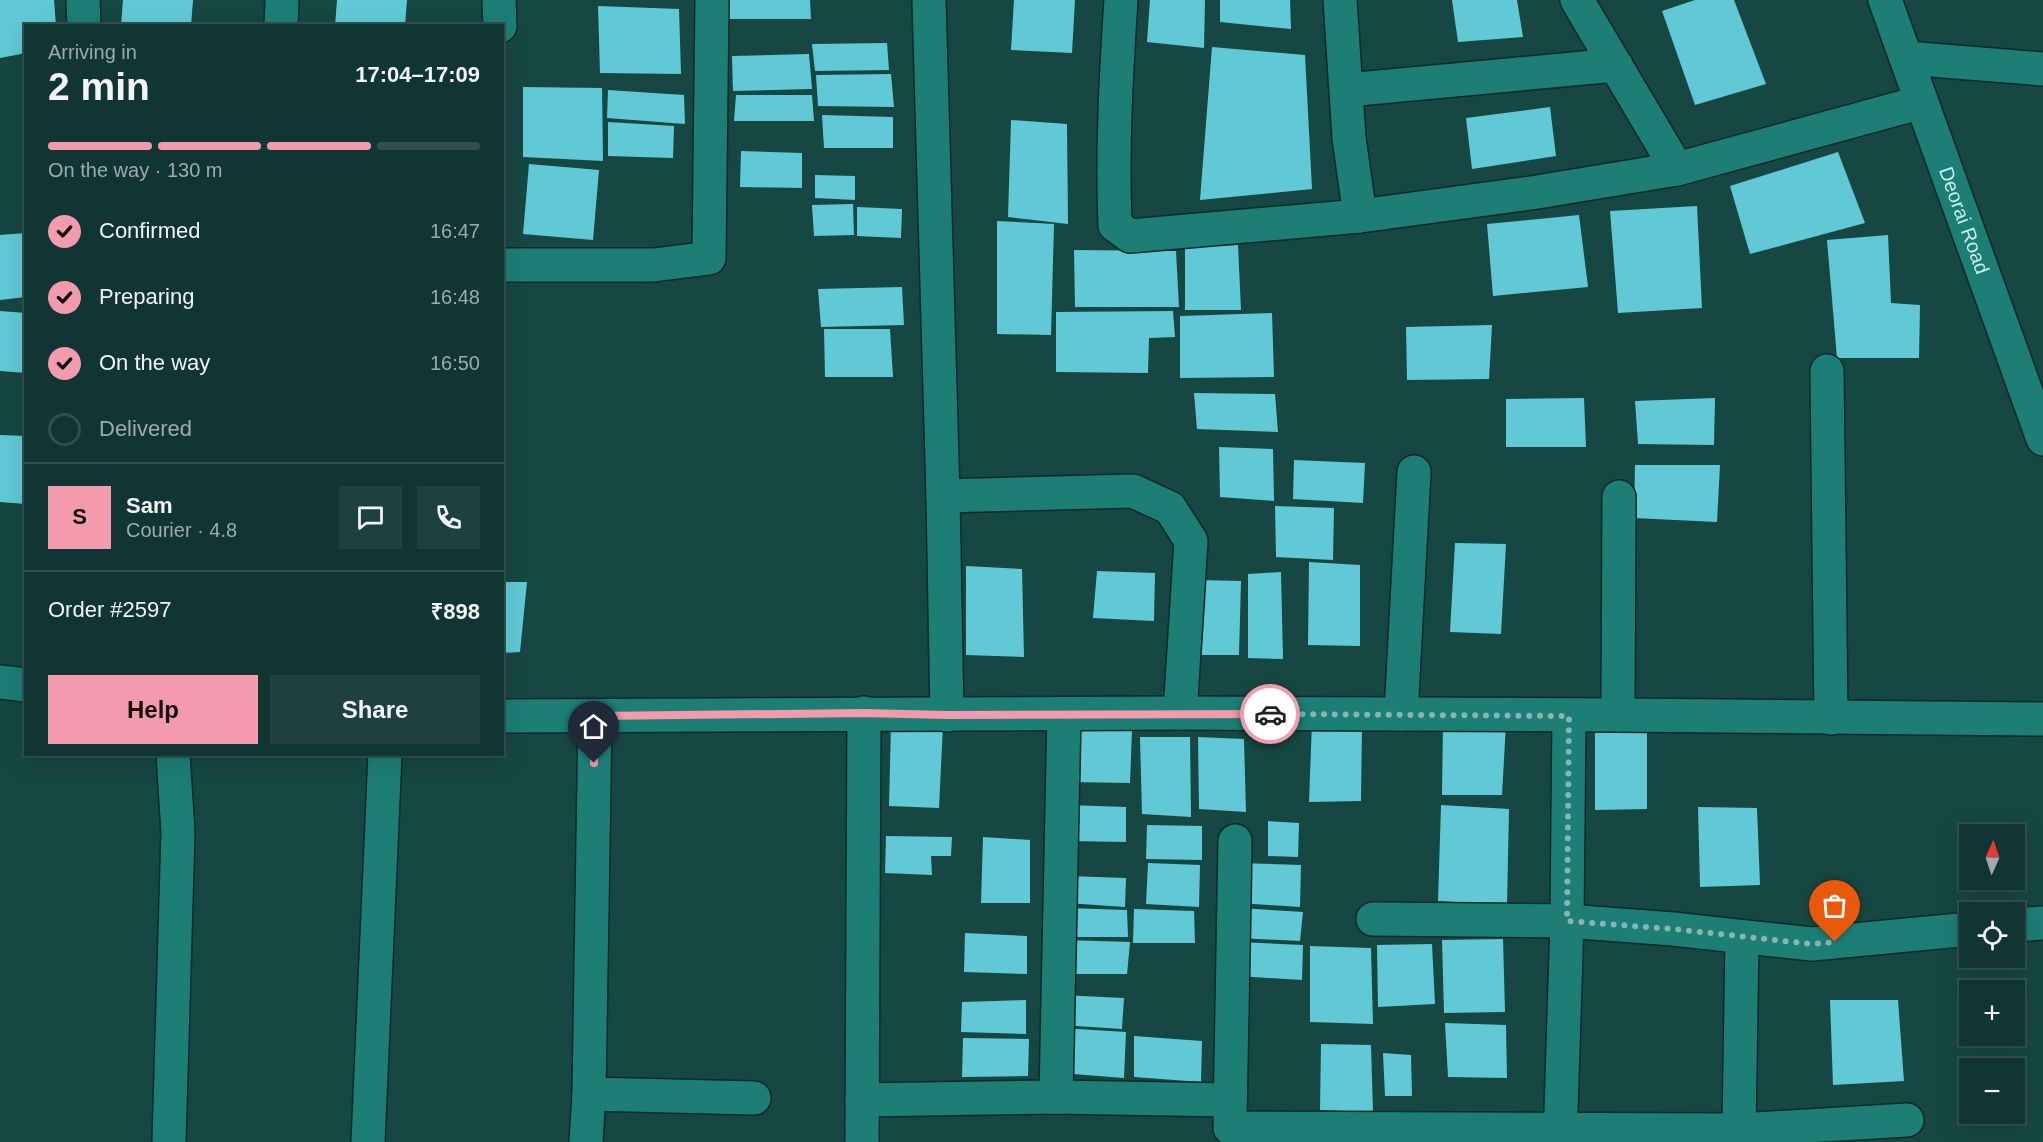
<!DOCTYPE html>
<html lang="en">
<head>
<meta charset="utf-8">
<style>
  body { margin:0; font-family:Helvetica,sans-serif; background:#1e403e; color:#f1f3f6; height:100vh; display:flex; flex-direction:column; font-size:22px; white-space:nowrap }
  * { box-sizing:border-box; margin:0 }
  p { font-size:20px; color:#9cabac }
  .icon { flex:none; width:33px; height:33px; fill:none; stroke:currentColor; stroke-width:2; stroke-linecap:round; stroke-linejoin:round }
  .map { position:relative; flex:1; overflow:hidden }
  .drawer { position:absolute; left:24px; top:24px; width:480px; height:732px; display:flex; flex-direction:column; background:#113532; border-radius:0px; box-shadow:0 6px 24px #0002,0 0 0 2px #30504d }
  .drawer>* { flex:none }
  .needle { width:39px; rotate:3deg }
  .fabs { position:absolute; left:1959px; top:824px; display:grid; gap:12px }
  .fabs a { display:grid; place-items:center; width:66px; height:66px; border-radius:0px; background:#113532; box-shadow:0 6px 24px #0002,0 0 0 2px #30504d; font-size:30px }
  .pin { position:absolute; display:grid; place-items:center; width:51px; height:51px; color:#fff; margin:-62px -26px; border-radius:50% 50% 50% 0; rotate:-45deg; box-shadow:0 0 6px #0007 }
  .pin .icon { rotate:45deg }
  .courier { position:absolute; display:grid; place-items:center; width:60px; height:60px; margin:-30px; border:4px solid #f39aac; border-radius:50%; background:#fff; color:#222; box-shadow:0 2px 8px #0007 }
  .overview em { font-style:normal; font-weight:700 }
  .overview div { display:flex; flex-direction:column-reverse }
  .overview { display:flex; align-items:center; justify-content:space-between; height:102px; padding:0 24px }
  h1 { font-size:39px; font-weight:700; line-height:45px }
  .bar { display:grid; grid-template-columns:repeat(4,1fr); gap:9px 6px; align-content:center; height:72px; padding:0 24px }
  .bar i { height:8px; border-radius:4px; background:#30504d }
  .bar .on { background:#f39aac }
  .bar p { grid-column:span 4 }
  .line { display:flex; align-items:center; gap:15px; padding:0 24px; border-top:2px solid #30504d }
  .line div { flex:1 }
  .round { display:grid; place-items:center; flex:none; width:63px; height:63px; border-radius:0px; background:#1e403e }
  ol { padding:0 24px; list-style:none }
  li { display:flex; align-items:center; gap:18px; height:66px }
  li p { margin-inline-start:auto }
  li .icon { padding:6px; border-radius:50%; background:#f39aac; color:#111; stroke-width:4 }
  li:last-child { color:#9cabac }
  li i { width:33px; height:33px; border:3px solid #30504d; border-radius:50% }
  .cta { display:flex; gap:12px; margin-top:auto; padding:12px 24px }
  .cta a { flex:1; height:69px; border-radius:0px; background:#f39aac; color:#111; font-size:24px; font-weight:700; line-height:69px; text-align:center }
  .cta a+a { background:#1e403e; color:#f1f3f6 }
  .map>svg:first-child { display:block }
  .building { fill:#61c9d6 }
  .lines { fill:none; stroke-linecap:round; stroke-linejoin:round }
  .minor-casing { stroke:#0e2a28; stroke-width:36 }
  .minor { stroke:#1d7e76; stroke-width:33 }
  .done { stroke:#89b5af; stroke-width:6; stroke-dasharray:0 10.8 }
  .route { stroke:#f39aac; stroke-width:8 }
  .labels { text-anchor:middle; stroke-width:6; stroke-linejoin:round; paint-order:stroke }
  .street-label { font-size:20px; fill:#c6f0ea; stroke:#174742 }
</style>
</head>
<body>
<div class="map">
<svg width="2043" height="1142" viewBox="0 0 2043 1142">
  <rect width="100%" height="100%" fill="#174742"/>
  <g class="building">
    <path d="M0,0H54L56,26H26V53L0,58Z"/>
    <path d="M123,0H193L191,26H121Z"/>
    <path d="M337,0H407L405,26H335Z"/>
    <path d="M726,0H810L811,19H728Z"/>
    <path d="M1014,0H1075L1072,53L1011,50Z"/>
    <path d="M1150,0H1205L1204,48L1147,42Z"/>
    <path d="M1220,0H1290L1291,29L1220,22Z"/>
    <path d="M1452,0H1517L1523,37L1458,42Z"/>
    <path d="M1695,0H1734L1766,84L1695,105L1662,11Z"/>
    <path d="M598,6L679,9L681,74L600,73Z"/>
    <path d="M887,43L889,70L815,71L812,44Z"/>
    <path d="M1212,47L1305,55L1312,189L1200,200Z"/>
    <path d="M809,54L812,89L733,91L732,56Z"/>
    <path d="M891,74L894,107L818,106L816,75Z"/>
    <path d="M523,87L602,88L603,161L523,157Z"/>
    <path d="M608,90L684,95L685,124L607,118Z"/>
    <path d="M736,95H812L814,121H734Z"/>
    <path d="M1550,107L1556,156L1472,169L1466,118Z"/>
    <path d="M822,115L893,117V148H824Z"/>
    <path d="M1011,120L1067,124L1068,224L1008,217Z"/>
    <path d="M608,122L674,126L673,158L608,156Z"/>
    <path d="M741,151L802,153V188L740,187Z"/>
    <path d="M1838,152L1865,223L1750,254L1730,186Z"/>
    <path d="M529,164L599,170L593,240L523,234Z"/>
    <path d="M815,175L855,176V200L815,198Z"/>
    <path d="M853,204L854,235L814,236L812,205Z"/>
    <path d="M1697,206L1702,308L1618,313L1610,211Z"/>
    <path d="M857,207L902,209L901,238L857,236Z"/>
    <path d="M1579,215L1588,287L1493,296L1487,224Z"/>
    <path d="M997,221L1054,224L1051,335L997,334Z"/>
    <path d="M26,233V297L0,300V235Z"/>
    <path d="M1888,235L1891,303L1920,305L1919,358H1837L1827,240Z"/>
    <path d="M1238,245L1241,310H1185V247Z"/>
    <path d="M1074,250L1176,251L1179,307H1075Z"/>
    <path d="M902,287L904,325L821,327L818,289Z"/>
    <path d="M0,311L26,313V373L0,371Z"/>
    <path d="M1173,311L1175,337L1149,338L1148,373L1056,372V312Z"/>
    <path d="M1272,313L1274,377L1180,378V316Z"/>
    <path d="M1492,325L1489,379L1407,380L1406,327Z"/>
    <path d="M824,329H890L893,377H825Z"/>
    <path d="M1194,393L1275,394L1278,432L1197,429Z"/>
    <path d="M1584,398L1586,447H1506V399Z"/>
    <path d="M1715,398L1714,445L1638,444L1635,401Z"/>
    <path d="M0,435L26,436V504L0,502Z"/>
    <path d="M1219,447L1273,449L1274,501L1220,497Z"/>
    <path d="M1294,460L1365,463L1363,503L1293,499Z"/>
    <path d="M1635,465H1720L1717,522L1634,518Z"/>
    <path d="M1275,506L1334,508L1333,560L1276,557Z"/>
    <path d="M1455,543L1506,544L1501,634L1450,632Z"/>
    <path d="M1309,562L1360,565V646L1308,645Z"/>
    <path d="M966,566L1022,569L1024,657L966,655Z"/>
    <path d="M1097,571L1155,573L1154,621L1093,618Z"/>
    <path d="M1281,572L1283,659L1248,658V574Z"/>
    <path d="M1199,580L1241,581L1239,655H1198Z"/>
    <path d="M502,582H527L520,652L502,653Z"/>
    <path d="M1312,722L1362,724L1361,801L1309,802Z"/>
    <path d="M1443,723L1506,724L1502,795H1442Z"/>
    <path d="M891,724L943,725L939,808L889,806Z"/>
    <path d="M1072,727L1132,730L1130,783L1068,782Z"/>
    <path d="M1647,730V809L1595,810V731Z"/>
    <path d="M1140,737H1190L1191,817L1142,814Z"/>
    <path d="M1198,737L1244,739L1246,812L1199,809Z"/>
    <path d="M1067,805L1126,807V842L1068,841Z"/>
    <path d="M1441,805L1509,809L1507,905L1438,901Z"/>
    <path d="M1698,807L1757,808L1760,885L1700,887Z"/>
    <path d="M1268,821L1299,823L1298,857L1268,856Z"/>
    <path d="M1147,825L1202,826V860L1146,859Z"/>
    <path d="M886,836L952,837L951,856H931L932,875L885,873Z"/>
    <path d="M983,837L1030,840V903H981Z"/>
    <path d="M1148,863L1200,865L1199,907L1146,904Z"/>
    <path d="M1238,863L1301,865L1300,907L1239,903Z"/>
    <path d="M1068,876L1126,878L1125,907L1067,903Z"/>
    <path d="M1067,908L1127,910L1128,937H1066Z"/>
    <path d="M1239,908L1303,912L1300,941L1238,938Z"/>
    <path d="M1134,909L1194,911L1195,943H1133Z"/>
    <path d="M965,933L1027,936V974L964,972Z"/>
    <path d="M1503,939L1505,1012L1444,1013L1442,940Z"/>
    <path d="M1064,940L1130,942L1127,974H1063Z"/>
    <path d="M1238,942L1303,945L1302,980L1238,976Z"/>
    <path d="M1432,944L1435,1004L1378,1007L1377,945Z"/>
    <path d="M1310,946L1371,948L1373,1024L1310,1022Z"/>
    <path d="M1061,995L1124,998L1122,1029L1061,1025Z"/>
    <path d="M1026,1000V1034L961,1032L962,1002Z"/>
    <path d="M1830,1000H1898L1904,1081L1833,1085Z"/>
    <path d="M1445,1023L1506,1025L1507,1078L1448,1077Z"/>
    <path d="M1061,1028L1126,1032L1124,1078L1060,1073Z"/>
    <path d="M1134,1036L1202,1041L1201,1082L1134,1077Z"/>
    <path d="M963,1038L1029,1039L1028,1076L962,1077Z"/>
    <path d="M1321,1044L1371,1045L1373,1112L1320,1110Z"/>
    <path d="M1383,1053L1411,1055L1412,1096H1385Z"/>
  </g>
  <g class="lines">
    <g class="minor-casing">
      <g id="minor">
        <path d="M83,0L84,26"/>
        <path d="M499,0L500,26"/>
        <path d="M929,0L943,496L1133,491L1170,508L1191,541L1180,713"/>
        <path d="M1121,0C1116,75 1112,150 1115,225L1130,236L1360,216L1531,193L1677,169L1922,102"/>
        <path d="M1340,0L1349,138L1360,216"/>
        <path d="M1577,0L1677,169"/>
        <path id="s1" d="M1885,0L2043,439"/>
        <path d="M281,26L282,0"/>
        <path d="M1906,58L2043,69"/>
        <path d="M1347,90L1616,65"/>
        <path d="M502,265H654L709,258L712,0"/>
        <path d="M1827,371L1831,718"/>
        <path d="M943,496L947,715"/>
        <path d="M0,682L26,685"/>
        <path d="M1401,714L1414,472"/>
        <path d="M1618,715L1619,497"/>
        <path d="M502,716L1180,713L1618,715L2043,719"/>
        <path d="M1373,919L1567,921L1673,929L1812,944L1970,929"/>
        <path d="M2014,925L2043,923"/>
        <path d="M589,1094L754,1098"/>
        <path d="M1056,1097L1064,714"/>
        <path d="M862,1100L1056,1097L1229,1100"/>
        <path d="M1230,1121L1235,841"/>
        <path d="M1230,1128L1739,1130L1742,937"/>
        <path d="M1739,1130L1907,1120"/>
        <path d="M169,1142L178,832L173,754"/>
        <path d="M368,1142L385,754"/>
        <path d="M586,1142L589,1094L595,716"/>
        <path d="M862,1142L864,713"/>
        <path d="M1560,1142L1567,921L1569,716"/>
      </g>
    </g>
    <use href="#minor" class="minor"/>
  </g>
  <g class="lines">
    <path class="done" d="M1270,714L1569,716L1567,921L1673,929L1812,944L1835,942"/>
    <path class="route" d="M594,763L595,716L864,713L947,715L1270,714"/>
  </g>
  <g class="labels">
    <g class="street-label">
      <text dy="7" stroke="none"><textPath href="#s1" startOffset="234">Deorai Road</textPath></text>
    </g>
  </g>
</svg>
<div class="fabs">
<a><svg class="needle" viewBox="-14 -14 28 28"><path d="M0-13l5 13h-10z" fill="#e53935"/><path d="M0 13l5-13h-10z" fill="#9cabac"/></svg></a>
<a><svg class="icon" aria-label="locate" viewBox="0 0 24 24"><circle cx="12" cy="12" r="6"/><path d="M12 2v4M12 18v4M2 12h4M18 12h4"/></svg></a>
<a>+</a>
<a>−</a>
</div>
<div class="pin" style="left:1835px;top:942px;background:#ea580c"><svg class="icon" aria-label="bag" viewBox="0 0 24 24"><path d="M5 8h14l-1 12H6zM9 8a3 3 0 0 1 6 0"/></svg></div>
<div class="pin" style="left:594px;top:763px;background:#1f2937"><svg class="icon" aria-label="home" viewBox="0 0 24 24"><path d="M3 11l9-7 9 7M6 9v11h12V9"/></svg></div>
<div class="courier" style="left:1270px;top:714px"><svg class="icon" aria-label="car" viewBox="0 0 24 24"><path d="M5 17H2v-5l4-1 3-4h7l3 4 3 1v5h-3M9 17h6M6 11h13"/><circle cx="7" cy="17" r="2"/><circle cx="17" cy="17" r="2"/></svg></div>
<section class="drawer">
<div class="overview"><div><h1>2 min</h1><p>Arriving in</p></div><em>17:04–17:09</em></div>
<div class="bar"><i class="on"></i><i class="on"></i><i class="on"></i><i></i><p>On the way · 130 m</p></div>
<ol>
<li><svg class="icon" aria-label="check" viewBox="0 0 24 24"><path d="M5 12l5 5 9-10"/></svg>Confirmed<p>16:47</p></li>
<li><svg class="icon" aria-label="check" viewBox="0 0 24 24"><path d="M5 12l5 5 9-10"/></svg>Preparing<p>16:48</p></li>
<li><svg class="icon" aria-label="check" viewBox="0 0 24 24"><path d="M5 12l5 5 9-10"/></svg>On the way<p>16:50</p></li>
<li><i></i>Delivered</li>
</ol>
<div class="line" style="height:108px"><b class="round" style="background:#f39aac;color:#111">S</b><div><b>Sam</b><p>Courier · 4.8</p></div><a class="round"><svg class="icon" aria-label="chat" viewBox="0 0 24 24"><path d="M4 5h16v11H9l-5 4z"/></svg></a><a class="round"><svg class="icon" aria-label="phone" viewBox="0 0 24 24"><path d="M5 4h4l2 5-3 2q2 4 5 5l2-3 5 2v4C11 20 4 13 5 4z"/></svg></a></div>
<div class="line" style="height:78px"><div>Order #2597</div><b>₹898</b></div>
<div class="cta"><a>Help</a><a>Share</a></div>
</section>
</div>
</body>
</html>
